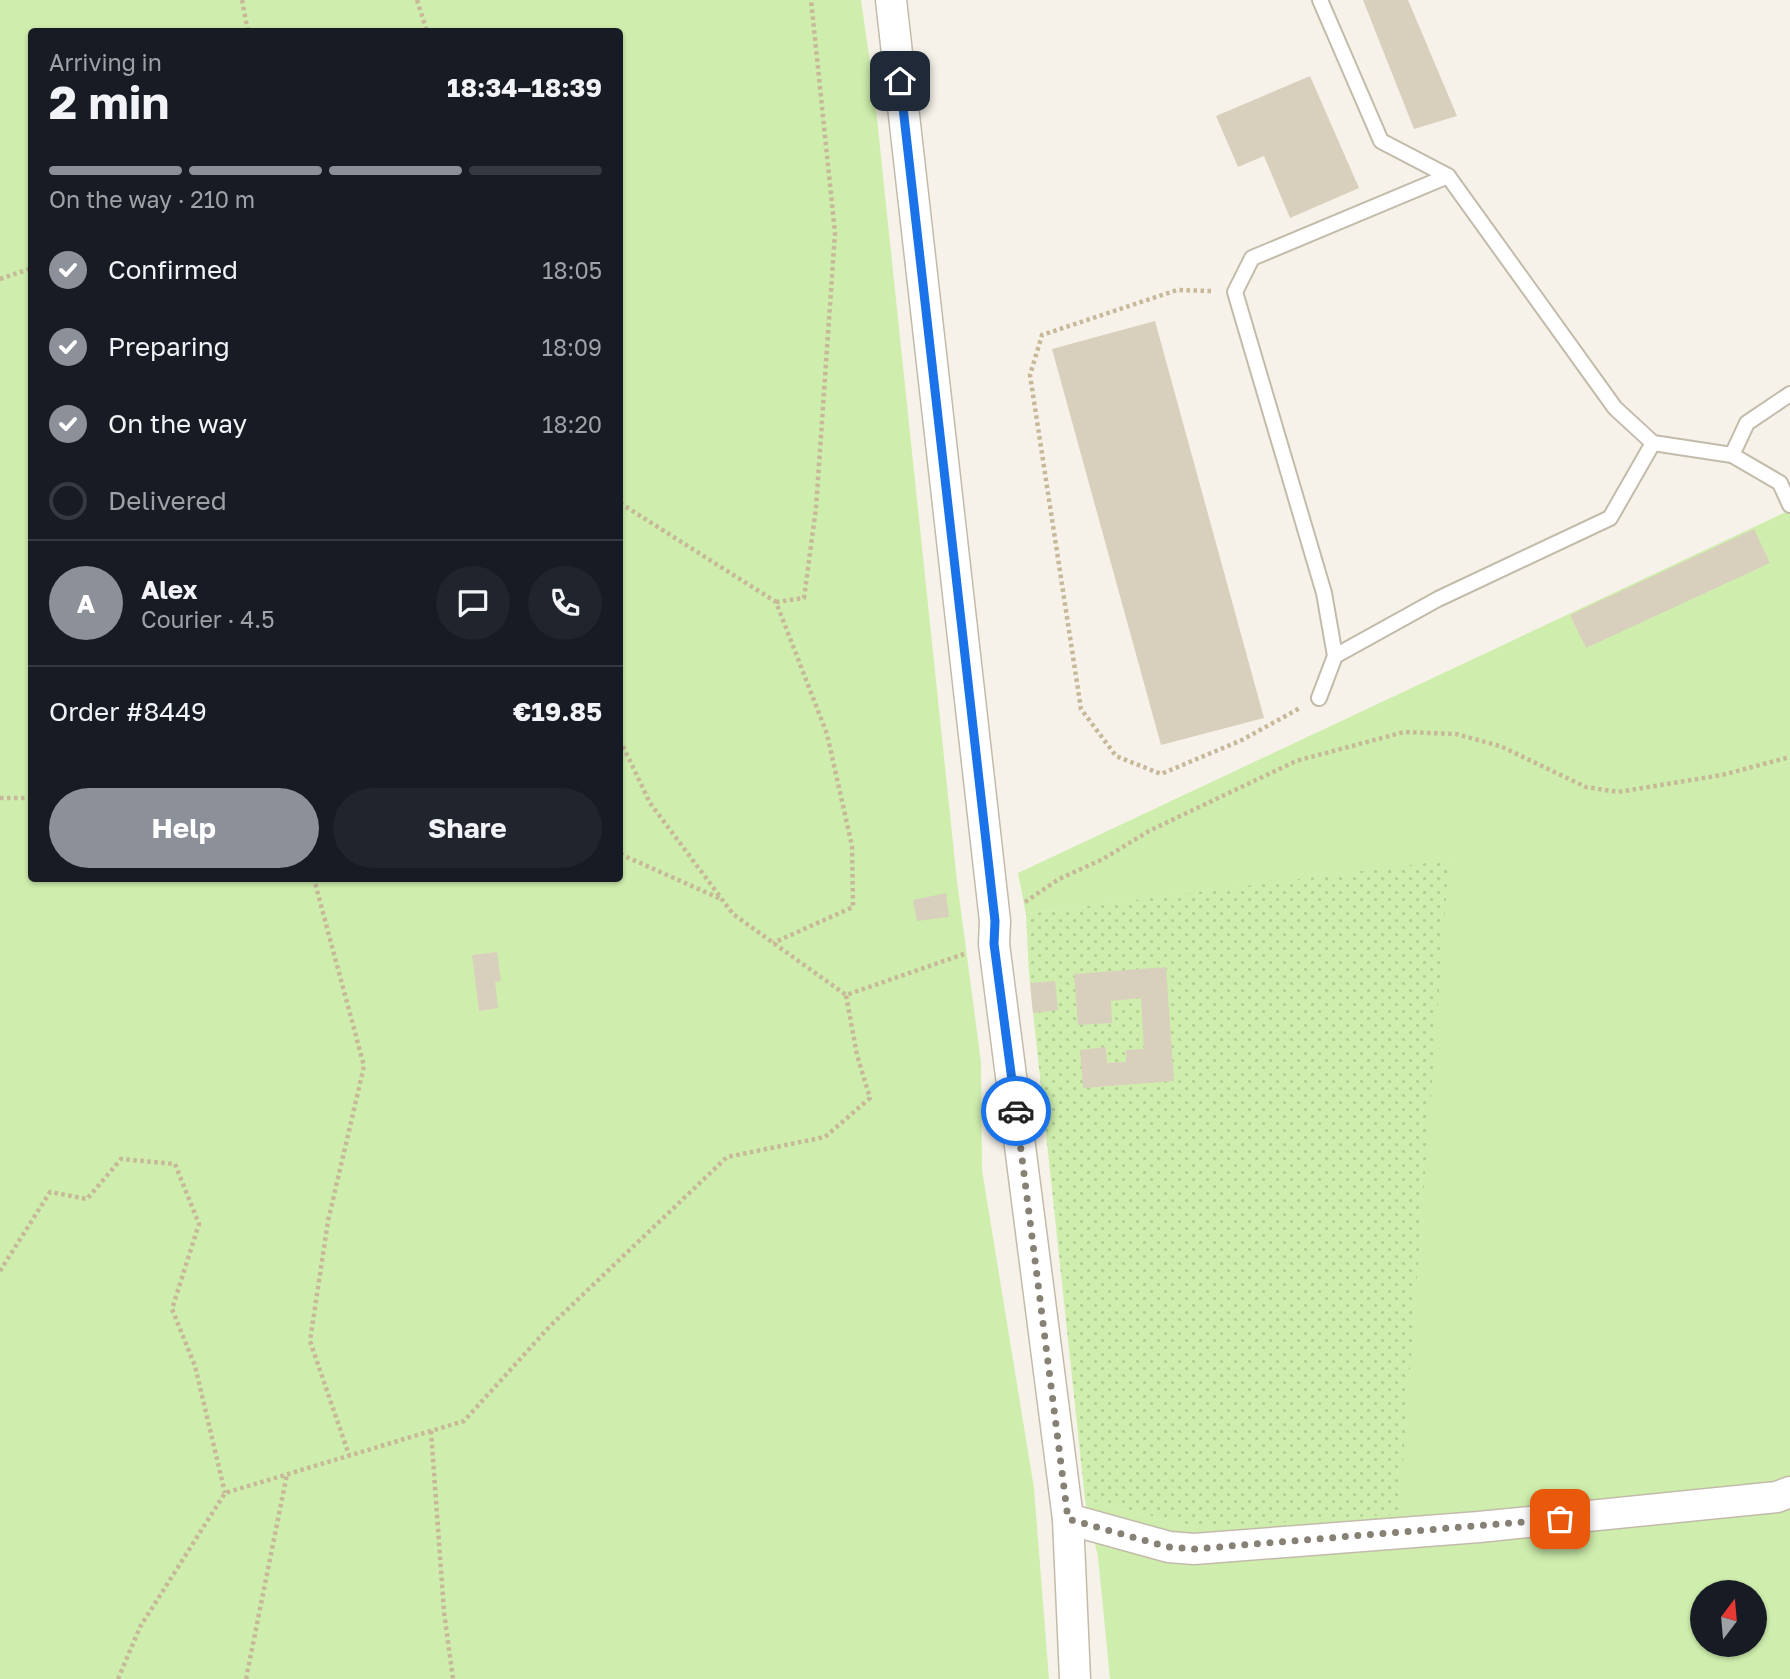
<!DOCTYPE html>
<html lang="en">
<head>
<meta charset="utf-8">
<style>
  body { margin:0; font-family:"Golos Text",sans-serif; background:#20242c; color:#f1f3f6; height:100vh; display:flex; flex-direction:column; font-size:26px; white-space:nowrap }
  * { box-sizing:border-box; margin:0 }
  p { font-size:23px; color:#9ea1a6 }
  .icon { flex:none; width:38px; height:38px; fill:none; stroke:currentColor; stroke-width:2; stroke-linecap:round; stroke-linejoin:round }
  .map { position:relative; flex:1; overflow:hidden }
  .panel { position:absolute; left:28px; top:28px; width:595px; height:854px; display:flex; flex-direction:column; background:#171b24; border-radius:7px; box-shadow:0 2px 5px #0004 }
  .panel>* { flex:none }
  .needle { width:46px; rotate:16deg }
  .tools { position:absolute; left:1690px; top:1580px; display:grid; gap:14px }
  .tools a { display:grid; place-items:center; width:77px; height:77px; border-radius:50%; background:#171b24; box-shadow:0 2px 5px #0004; font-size:35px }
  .pin { position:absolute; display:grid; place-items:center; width:60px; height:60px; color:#fff; margin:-30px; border-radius:14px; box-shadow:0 4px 10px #0006 }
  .courier { position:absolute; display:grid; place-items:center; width:70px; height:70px; margin:-35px; border:5px solid #1a73e8; border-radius:50%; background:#fff; color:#222; box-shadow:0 2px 9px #0007 }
  .overview em { font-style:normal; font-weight:700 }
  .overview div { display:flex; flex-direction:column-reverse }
  .overview { display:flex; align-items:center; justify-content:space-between; height:119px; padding:0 21px }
  h1 { font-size:46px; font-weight:700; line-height:52px }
  .bar { display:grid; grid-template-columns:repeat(4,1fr); gap:10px 7px; align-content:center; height:84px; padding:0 21px }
  .bar i { height:9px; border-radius:5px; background:#363941 }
  .bar .on { background:#8c9099 }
  .bar p { grid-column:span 4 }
  .line { display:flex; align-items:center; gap:18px; padding:0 21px; border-top:2px solid #363941 }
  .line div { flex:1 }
  .round { display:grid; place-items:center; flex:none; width:74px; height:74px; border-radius:37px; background:#20242c }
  ol { padding:0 21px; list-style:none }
  li { display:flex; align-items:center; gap:21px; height:77px }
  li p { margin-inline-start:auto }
  li .icon { padding:7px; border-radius:50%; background:#8c9099; color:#fff; stroke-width:4 }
  li:last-child { color:#9ea1a6 }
  li i { width:38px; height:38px; border:4px solid #363941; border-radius:50% }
  .cta { display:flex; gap:14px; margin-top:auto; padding:14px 21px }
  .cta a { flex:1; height:80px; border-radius:42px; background:#8c9099; color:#fff; font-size:28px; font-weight:700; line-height:80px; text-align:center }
  .cta a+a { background:#20242c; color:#f1f3f6 }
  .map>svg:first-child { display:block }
  .grass { fill:#cfeead; fill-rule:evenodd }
  .garden { fill:url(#garden-dots) }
  .building { fill:#d9cfbd }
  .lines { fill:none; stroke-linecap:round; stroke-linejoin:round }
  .lane-casing { stroke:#c3bbaa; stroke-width:18 }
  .street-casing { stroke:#c3bbaa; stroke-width:33 }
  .path { stroke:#c6b899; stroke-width:4.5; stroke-dasharray:3.5 3.5; stroke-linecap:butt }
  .lane { stroke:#fff; stroke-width:14 }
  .street { stroke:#fff; stroke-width:30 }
  .done { stroke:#878075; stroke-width:7; stroke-dasharray:0 12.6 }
  .route { stroke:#1a73e8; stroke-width:9 }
</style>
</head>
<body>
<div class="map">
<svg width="1790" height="1679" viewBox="0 0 1790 1679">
  <defs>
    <pattern id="garden-dots" width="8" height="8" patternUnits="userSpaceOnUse" patternTransform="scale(1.75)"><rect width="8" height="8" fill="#cfeead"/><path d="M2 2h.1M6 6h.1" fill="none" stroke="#b3cd95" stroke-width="1.8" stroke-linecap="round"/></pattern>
  </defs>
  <rect width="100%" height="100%" fill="#f6f2e9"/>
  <g class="grass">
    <path d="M0,0H861L874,90L957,881L981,1062L982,1170L1034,1488L1049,1679H0ZM32,32H620V878H32Z"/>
    <path d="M1790,510V1679H1110L1098,1557L1085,1499L1199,1528L1449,861L1026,914L1018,873ZM1703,1592H1755V1645H1703Z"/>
  </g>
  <path class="garden" d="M1449,860L1399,1514L1199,1528L1085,1499L1029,974L1026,914Z"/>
  <g class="building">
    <path d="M1363,0H1408L1457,116L1414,129Z"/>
    <path d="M1310,76L1359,188L1290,218L1264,156L1238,167L1216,116Z"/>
    <path d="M1155,321L1264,718L1161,745L1052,349Z"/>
    <path d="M1754,529L1770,563L1586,648L1570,615Z"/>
    <path d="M946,893L949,917L917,921L913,900Z"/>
    <path d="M497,952L501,981L495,982L498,1008L479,1011L472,955Z"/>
    <path d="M1166,967L1174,1081L1083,1088L1080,1050L1106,1047L1107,1063L1126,1062V1050L1144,1049L1141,998L1111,1001L1112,1023L1078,1025L1074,974Z"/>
    <path d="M1055,981L1058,1010L1033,1013L1030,983Z"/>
  </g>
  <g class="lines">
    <g class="lane-casing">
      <g id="lane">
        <path d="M1320,0L1381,141L1448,176L1615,408L1653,443L1732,455L1780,483L1790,505"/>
        <path d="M1732,455L1747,423L1790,394"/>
        <path d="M1335,656L1438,599L1610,518L1653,443"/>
        <path d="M1319,698L1335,656L1324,593L1235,292L1252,258L1448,176"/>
      </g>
    </g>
    <g class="street-casing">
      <g id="street">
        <path d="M891,0L995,921L994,944L1068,1519L1075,1679"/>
        <path d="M1068,1519L1169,1547L1194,1549L1479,1527L1777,1497L1790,1492"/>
      </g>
    </g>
    <g class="path">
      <path d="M242,0L248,32"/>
      <path d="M417,0L427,32"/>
      <path d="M0,279L32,268"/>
      <path d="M1211,291L1177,290L1042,335L1030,375L1081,709L1116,756L1161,774L1242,740L1300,708"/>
      <path d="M620,503L776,602L827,734L852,846L853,907L773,943"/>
      <path d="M776,602L804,598L816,508L835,233L811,0"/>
      <path d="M620,740L650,803L733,914L846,995L964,954"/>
      <path d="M0,798H32"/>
      <path d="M620,854L721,899"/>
      <path d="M312,878L315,883L364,1066L328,1221L310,1341L349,1455"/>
      <path d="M1025,902L1059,879L1103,859L1149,831L1296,761L1404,732L1456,734L1500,746L1586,787L1618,792L1722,775L1790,757"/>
      <path d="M0,1271L50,1192L87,1199L121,1159L175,1164L199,1224L172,1309L195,1366L225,1493"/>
      <path d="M431,1431L444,1612L453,1679"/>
      <path d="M118,1679L140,1627L225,1493L464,1421L550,1326L727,1157L825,1137L870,1098L857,1055L846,995"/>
      <path d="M246,1679L287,1474"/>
    </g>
    <use href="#lane" class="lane"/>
    <use href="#street" class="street"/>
  </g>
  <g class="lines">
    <path class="done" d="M1016,1111L1068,1519L1168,1547L1194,1549L1560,1519"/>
    <path class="route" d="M900,81L995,921L994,944L1016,1111"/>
  </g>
</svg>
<div class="tools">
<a><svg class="needle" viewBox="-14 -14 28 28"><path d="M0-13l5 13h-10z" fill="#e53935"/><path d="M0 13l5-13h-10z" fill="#9ea1a6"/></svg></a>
</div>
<div class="pin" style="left:1560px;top:1519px;background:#ea580c"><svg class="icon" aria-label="bag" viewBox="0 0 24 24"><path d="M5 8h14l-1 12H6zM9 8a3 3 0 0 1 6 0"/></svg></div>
<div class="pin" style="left:900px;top:81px;background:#1f2937"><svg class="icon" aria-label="home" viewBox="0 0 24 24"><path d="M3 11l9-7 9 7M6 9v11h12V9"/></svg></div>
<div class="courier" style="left:1016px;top:1111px"><svg class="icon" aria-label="car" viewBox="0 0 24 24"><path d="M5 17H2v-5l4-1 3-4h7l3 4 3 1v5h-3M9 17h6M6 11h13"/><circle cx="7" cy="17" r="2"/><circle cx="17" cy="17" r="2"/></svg></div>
<section class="panel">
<div class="overview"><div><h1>2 min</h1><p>Arriving in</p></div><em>18:34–18:39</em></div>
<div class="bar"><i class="on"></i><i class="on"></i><i class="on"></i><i></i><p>On the way · 210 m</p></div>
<ol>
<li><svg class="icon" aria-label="check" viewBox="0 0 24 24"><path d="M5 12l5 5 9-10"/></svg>Confirmed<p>18:05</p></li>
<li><svg class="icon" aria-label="check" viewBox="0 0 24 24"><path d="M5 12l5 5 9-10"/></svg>Preparing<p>18:09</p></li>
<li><svg class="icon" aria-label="check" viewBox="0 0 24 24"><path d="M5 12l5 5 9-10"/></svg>On the way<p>18:20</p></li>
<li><i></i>Delivered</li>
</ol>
<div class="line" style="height:126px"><b class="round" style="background:#8c9099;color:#fff">A</b><div><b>Alex</b><p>Courier · 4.5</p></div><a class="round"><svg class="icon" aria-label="chat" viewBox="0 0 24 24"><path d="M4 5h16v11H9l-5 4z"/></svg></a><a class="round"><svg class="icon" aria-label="phone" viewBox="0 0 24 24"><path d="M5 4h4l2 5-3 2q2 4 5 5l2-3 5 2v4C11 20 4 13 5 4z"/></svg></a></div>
<div class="line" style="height:91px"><div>Order #8449</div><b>€19.85</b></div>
<div class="cta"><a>Help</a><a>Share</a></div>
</section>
</div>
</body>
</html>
